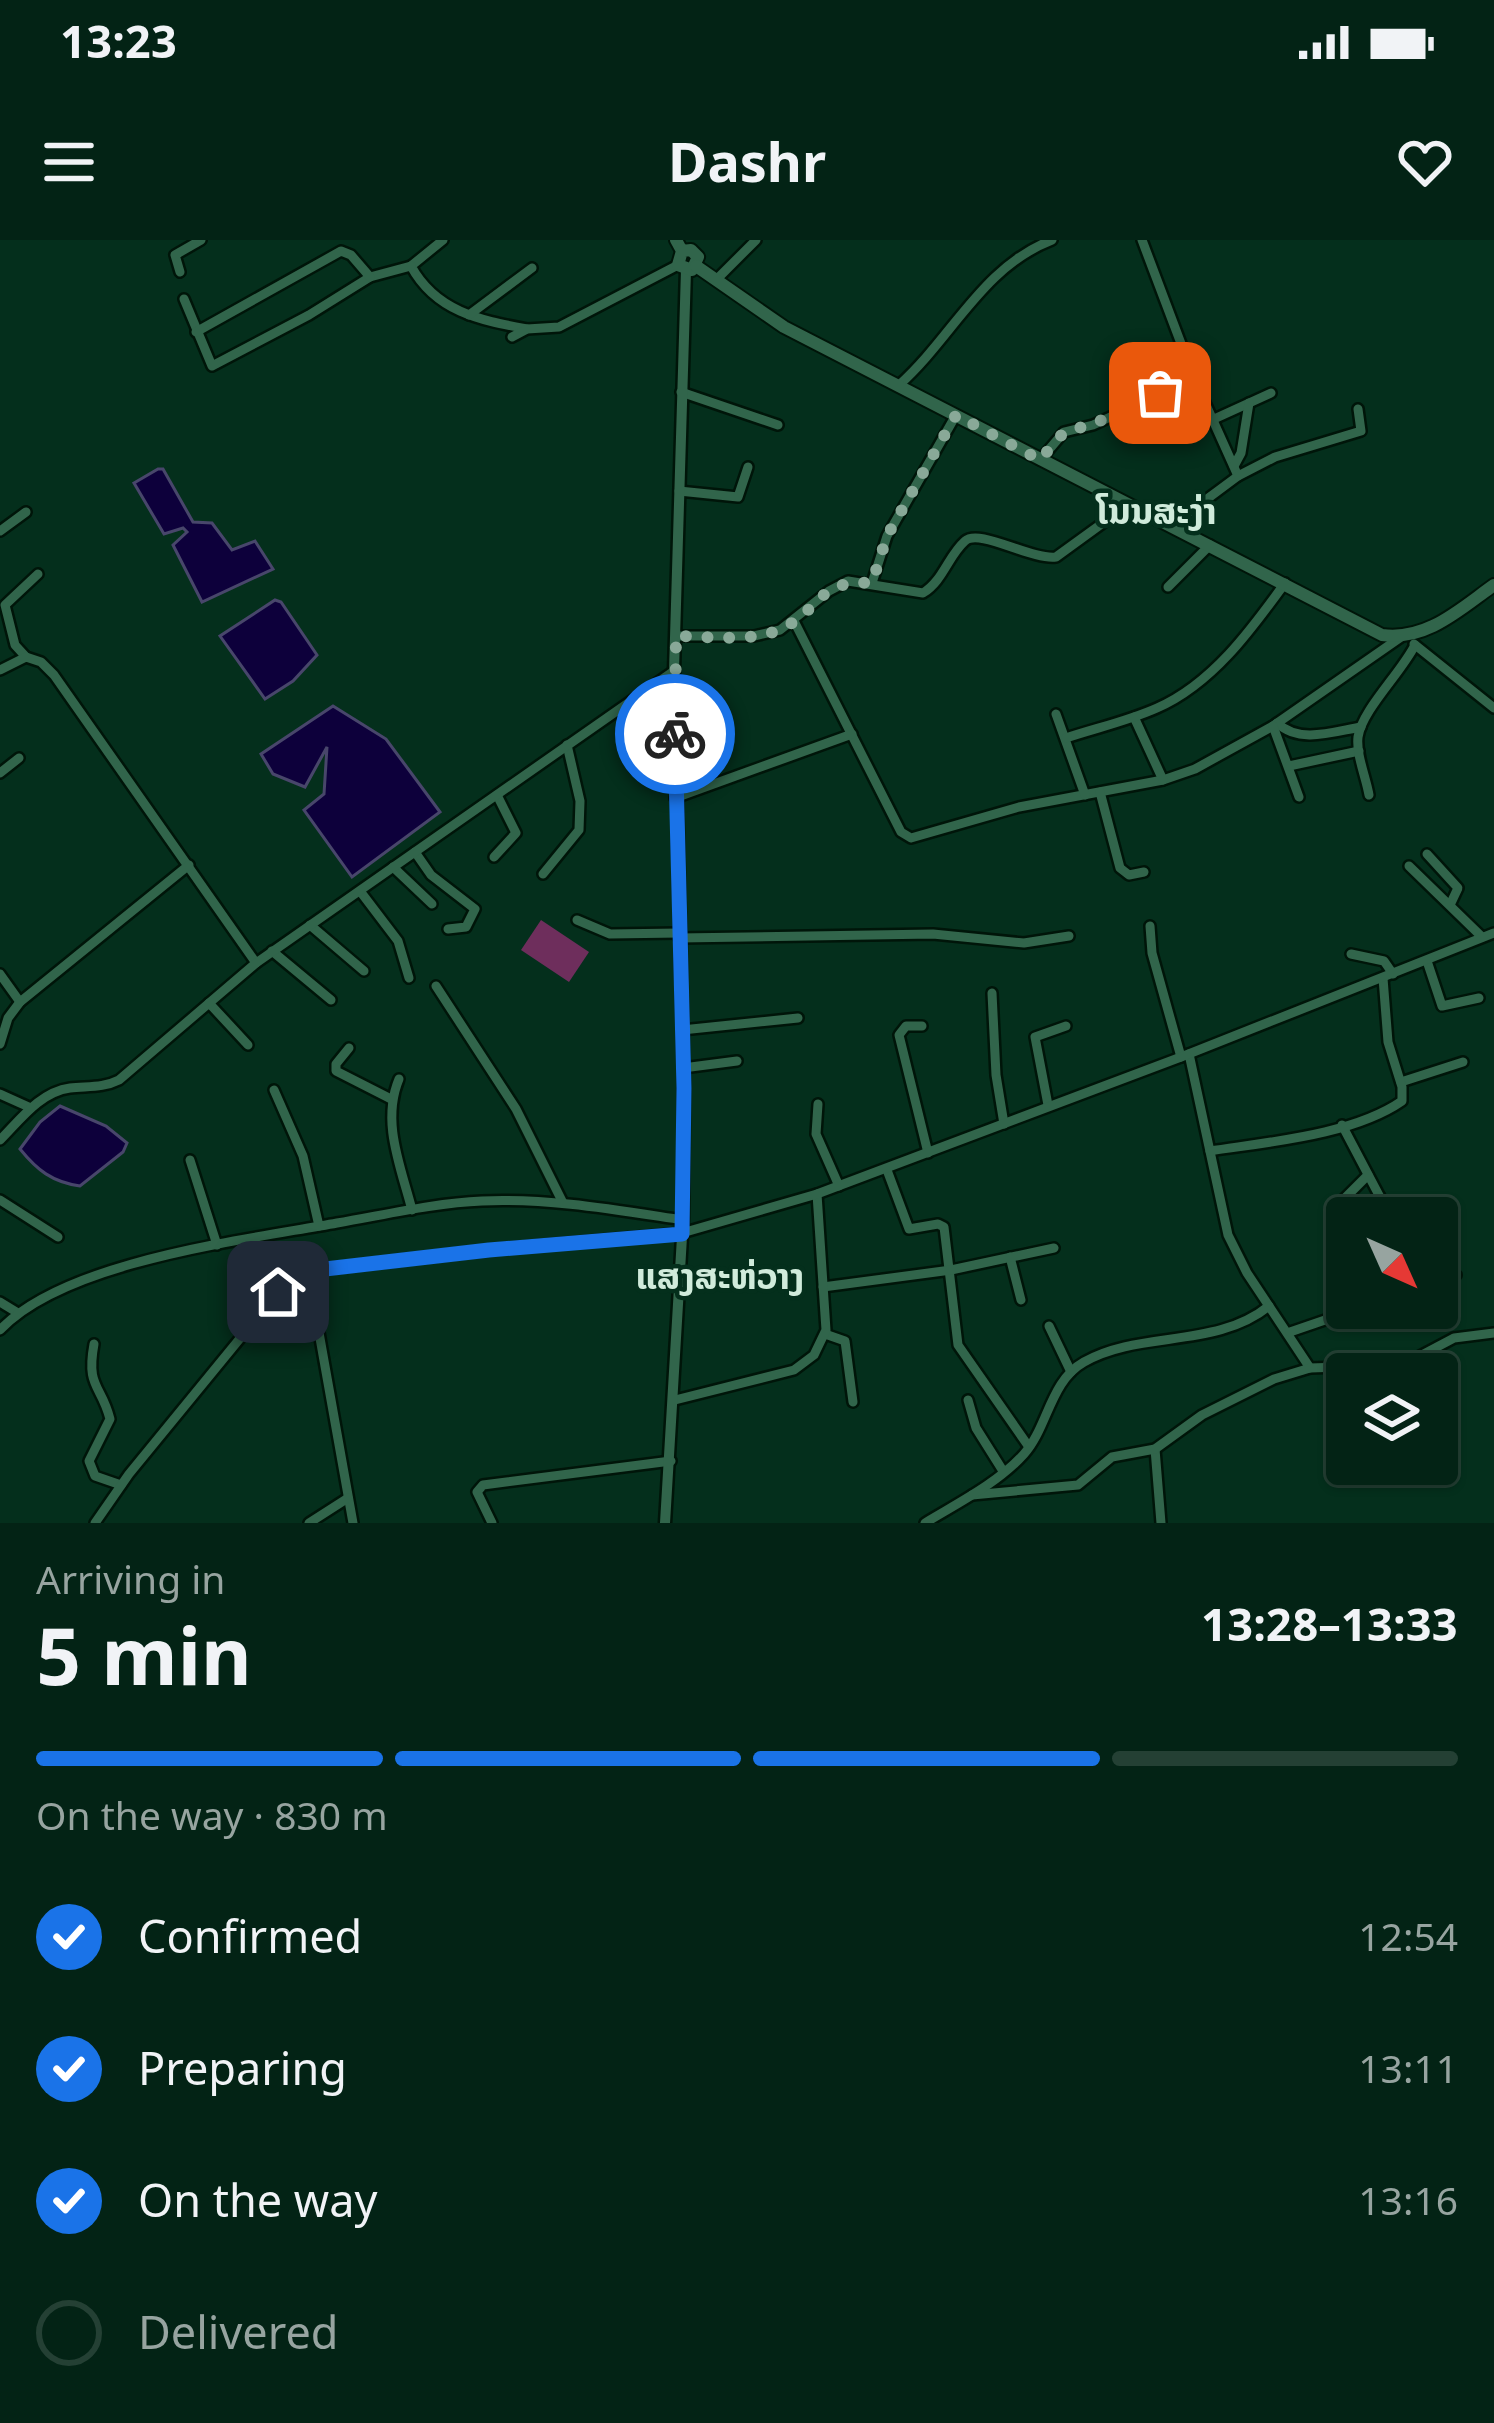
<!DOCTYPE html>
<html lang="en">
<head>
<meta charset="utf-8">
<style>
  body { margin:0; font-family:Georgia,"Noto Sans Lao",serif; background:#0d2b1e; color:#f1f3f6; height:100vh; display:flex; flex-direction:column; font-size:45px; white-space:nowrap }
  * { box-sizing:border-box; margin:0 }
  p { font-size:39px; color:#97a4a0 }
  .icon { flex:none; width:66px; height:66px; fill:none; stroke:currentColor; stroke-width:2; stroke-linecap:round; stroke-linejoin:round }
  .map { position:relative; height:1283px; overflow:hidden }
  .side { display:flex; flex-direction:column; background:#032315; flex:1 }
  .side>* { flex:none }
  .needle { width:78px; rotate:135deg }
  .tools { position:absolute; left:1326px; top:957px; display:grid; gap:24px }
  .tools a { display:grid; place-items:center; width:132px; height:132px; border-radius:12px; background:#032315; box-shadow:0 3px 9px #0004,0 0 0 3px #244034; font-size:60px }
  .pin { position:absolute; display:grid; place-items:center; width:102px; height:102px; color:#fff; margin:-51px; border-radius:24px; box-shadow:0 6px 18px #0006 }
  .courier { position:absolute; display:grid; place-items:center; width:120px; height:120px; margin:-60px; border:9px solid #1a73e8; border-radius:50%; background:#fff; color:#222; box-shadow:0 3px 15px #0007 }
  .head em { font-style:normal; font-weight:700 }
  .head div { display:flex; flex-direction:column-reverse }
  .head { display:flex; align-items:center; justify-content:space-between; height:204px; padding:0 36px }
  h1 { font-size:78px; font-weight:700; line-height:90px }
  .bar { display:grid; grid-template-columns:repeat(4,1fr); gap:18px 12px; align-content:center; height:144px; padding:0 36px }
  .bar i { height:15px; border-radius:9px; background:#244034 }
  .bar .selected { background:#1a73e8 }
  .bar p { grid-column:span 4 }
  ol { padding:0 36px; list-style:none }
  li { display:flex; align-items:center; gap:36px; height:132px }
  li p { margin-inline-start:auto }
  li .icon { padding:12px; border-radius:50%; background:#1a73e8; color:#fff; stroke-width:4 }
  li:last-child { color:#97a4a0 }
  li i { width:66px; height:66px; border:6px solid #244034; border-radius:50% }
  .status { display:flex; justify-content:space-between; align-items:center; height:84px; padding:0 60px; background:#032315; direction:ltr }
  .status svg { height:33px; fill:currentColor }
  header { display:flex; justify-content:space-between; align-items:center; height:156px; padding:0 36px; background:#032315; font-size:54px; font-weight:700 }
  .map>svg:first-child { display:block }
  .green { fill:#6e2e5c }
  .water { fill:#0d003b; stroke:#48466b; stroke-width:3 }
  .lines { fill:none; stroke-linecap:round; stroke-linejoin:round }
  .minor-casing { stroke:#001509; stroke-width:14 }
  .tertiary-casing { stroke:#001509; stroke-width:15 }
  .secondary-casing { stroke:#001509; stroke-width:16 }
  .minor { stroke:#31654b; stroke-width:9 }
  .tertiary { stroke:#31654b; stroke-width:10 }
  .secondary { stroke:#31654b; stroke-width:12 }
  .done { stroke:#89a998; stroke-width:12; stroke-dasharray:0 21.6 }
  .route { stroke:#1a73e8; stroke-width:15 }
  .labels { text-anchor:middle; stroke-width:9; stroke-linejoin:round; paint-order:stroke }
  .quarter-label { font-size:36px; font-weight:bold; fill:#d0ebdb; stroke:#042f1c }
</style>
</head>
<body>
<div class="status"><b>13:23</b><svg viewBox="0 0 49 12"><path d="M0 12V9h3v3zM5 12V6h3v6zM10 12V3h3v9zM15 12V0h3v12zM26 1h20v11H26zM47 4h2v5h-2z"/></svg></div>
<header><svg class="icon" aria-label="menu" viewBox="0 0 24 24"><path d="M4 6h16M4 12h16M4 18h16"/></svg>Dashr<svg class="icon" aria-label="heart" viewBox="0 0 24 24"><path d="M12 20l-8-8c-3-5 5-10 8-4 3-6 11-1 8 4z"/></svg></header>
<div class="map">
<svg width="1494" height="1283" viewBox="0 0 1494 1283">
  <rect width="100%" height="100%" fill="#042f1c"/>
  <path class="green" d="M541,680L589,712L569,742L521,710Z"/>
  <g class="water">
    <path d="M158,229H163L193,282L212,283L232,310L255,301L273,329L202,362L173,305L187,292L183,288L164,294L134,243Z"/>
    <path d="M275,360L281,362L317,415L293,441L265,459L220,396Z"/>
    <path d="M333,466L386,499L440,572L352,637L304,570L324,554L327,507L305,547L273,534L261,514Z"/>
    <path d="M60,866L106,886L127,903L123,912L80,946C52,942 37,930 20,909L40,882Z"/>
  </g>
  <g class="lines">
    <g class="minor-casing">
      <g id="minor">
        <path d="M443,0L411,26C436,72 480,80 527,89"/>
        <path d="M1142,0L1194,138L1238,236"/>
        <path d="M180,32L175,15L201,0"/>
        <path d="M716,40L756,0"/>
        <path d="M184,59L212,126L309,75L370,37L411,26"/>
        <path d="M469,75L532,28"/>
        <path d="M196,92L341,11L351,15L370,37"/>
        <path d="M512,97L527,89L559,87L678,25"/>
        <path d="M899,145C952,98 982,27 1052,0"/>
        <path d="M681,152L778,185"/>
        <path d="M1214,179L1271,153"/>
        <path d="M1040,220L1064,192L1093,185L1194,138"/>
        <path d="M1234,226L1241,213L1249,163"/>
        <path d="M679,251L738,257L748,227"/>
        <path d="M1172,285L1238,236L1275,217L1361,191L1358,169"/>
        <path d="M0,291L26,272"/>
        <path d="M872,343L887,296L956,175"/>
        <path d="M1168,347L1210,305"/>
        <path d="M794,381L901,592L911,598L1019,567L1163,540L1195,529L1273,486L1401,397"/>
        <path d="M676,396H754L780,390L829,351L848,341L923,353C943,341 948,316 965,301C979,288 1031,320 1056,317L1129,264"/>
        <path d="M1414,404L1494,468"/>
        <path d="M26,417L15,405L5,365L38,334"/>
        <path d="M0,430L26,417L41,422L54,435L256,723"/>
        <path d="M1056,474L1085,555"/>
        <path d="M1134,477L1163,540"/>
        <path d="M1277,483C1300,504 1332,492 1361,487"/>
        <path d="M1273,486L1299,557"/>
        <path d="M1066,498C1096,488 1128,481 1157,468C1212,444 1251,390 1285,343"/>
        <path d="M1289,526L1359,511"/>
        <path d="M0,533L19,518"/>
        <path d="M1100,552L1120,628L1129,635L1144,632"/>
        <path d="M1369,555C1366,537 1356,515 1358,497C1362,470 1401,433 1415,405"/>
        <path d="M675,558L852,494"/>
        <path d="M415,612L431,635L475,669L466,687L448,689"/>
        <path d="M1427,614L1458,648L1450,665"/>
        <path d="M494,617L516,593L497,555"/>
        <path d="M1409,626L1482,697"/>
        <path d="M393,627L432,664"/>
        <path d="M543,634L579,590L580,561L567,505"/>
        <path d="M360,651L398,701L409,738"/>
        <path d="M577,680L610,694L679,693"/>
        <path d="M310,685L364,731"/>
        <path d="M1150,686L1152,713L1181,817"/>
        <path d="M679,698L933,694L1024,703L1069,696"/>
        <path d="M272,711L331,760"/>
        <path d="M1351,714L1384,721L1393,734"/>
        <path d="M1427,721L1442,766L1479,758"/>
        <path d="M0,734L20,762"/>
        <path d="M436,746L516,869L563,963"/>
        <path d="M992,753L996,835L1004,884"/>
        <path d="M209,763L248,805"/>
        <path d="M922,786H906L899,795L928,913"/>
        <path d="M682,790L798,778"/>
        <path d="M0,804L8,778L20,762L189,625"/>
        <path d="M349,808L336,824V831L391,859"/>
        <path d="M1189,814L1228,995L1247,1033L1310,1128"/>
        <path d="M683,828L737,821"/>
        <path d="M399,839C381,882 401,927 412,970"/>
        <path d="M1401,842L1463,822"/>
        <path d="M274,850L303,916L319,986"/>
        <path d="M0,854L31,868"/>
        <path d="M818,864L816,894L839,946"/>
        <path d="M1048,865L1035,797L1066,786"/>
        <path d="M1342,885L1391,978"/>
        <path d="M0,900C20,880 40,852 70,848C88,846 103,848 119,840L256,723L674,431"/>
        <path d="M1210,911C1268,902 1353,895 1402,861V847L1388,802L1383,738"/>
        <path d="M190,920L217,1005"/>
        <path d="M887,930L909,989L938,984L944,987L958,1105L1029,1207"/>
        <path d="M0,960L58,997"/>
        <path d="M1339,964L1368,935"/>
        <path d="M1357,978L1380,957"/>
        <path d="M1334,994L1347,987"/>
        <path d="M1437,1001L1445,998"/>
        <path d="M1010,1017L1021,1060"/>
        <path d="M308,1031L353,1283"/>
        <path d="M1437,1042L1456,1035"/>
        <path d="M823,1047L951,1030L1054,1008"/>
        <path d="M0,1062L18,1073"/>
        <path d="M1049,1086L1071,1132"/>
        <path d="M0,1090C65,1021 245,1000 337,983C384,975 434,963 482,961C549,958 616,970 683,980"/>
        <path d="M1290,1092L1360,1068"/>
        <path d="M825,1094L845,1101L853,1162"/>
        <path d="M94,1104C86,1148 101,1144 110,1179L89,1221L95,1236L121,1245"/>
        <path d="M675,1160L794,1130L814,1115L826,1090L817,954"/>
        <path d="M968,1160L976,1188L1003,1231"/>
        <path d="M1155,1209L1161,1283"/>
        <path d="M972,1255L1078,1245L1112,1217L1155,1209L1202,1175L1274,1139L1310,1128L1403,1125L1454,1098L1494,1093"/>
        <path d="M95,1283L129,1234L278,1052L308,1031L489,1010L682,993L817,954L1181,817L1494,693"/>
        <path d="M309,1283L348,1258"/>
        <path d="M492,1283L477,1252L483,1245L671,1221"/>
        <path d="M925,1283C958,1263 998,1243 1024,1214C1048,1187 1050,1141 1084,1122C1140,1090 1216,1109 1269,1066"/>
      </g>
    </g>
    <g class="tertiary-casing">
      <path id="tertiary" d="M665,1283L683,980L684,848L674,431L686,30"/>
    </g>
    <g class="secondary-casing">
      <g id="secondary">
        <path d="M676,0L682,11L678,25L692,30L698,17L691,10L682,11"/>
        <path d="M696,26L784,87L1382,395C1427,401 1460,369 1494,345"/>
      </g>
    </g>
    <use href="#minor" class="minor"/>
    <use href="#tertiary" class="tertiary"/>
    <use href="#secondary" class="secondary"/>
  </g>
  <g class="lines">
    <path class="done" d="M675,494L676,396C708,396 751,403 781,389C822,370 816,339 872,343L887,296L956,175L1040,220L1064,192L1093,184L1160,153"/>
    <path class="route" d="M278,1052L308,1031L489,1010L682,994L684,848L675,494"/>
  </g>
  <g class="labels">
    <g class="quarter-label">
      <text x="1156" y="284">ໂນນສະງ່າ</text>
      <text x="720" y="1049">ແສງສະຫ່ວາງ</text>
    </g>
  </g>
</svg>
<div class="tools">
<a><svg class="needle" viewBox="-14 -14 28 28"><path d="M0-13l5 13h-10z" fill="#e53935"/><path d="M0 13l5-13h-10z" fill="#97a4a0"/></svg></a>
<a><svg class="icon" aria-label="layers" viewBox="0 0 24 24"><path d="M12 4l9 5-9 5-9-5zM3 14l9 5 9-5"/></svg></a>
</div>
<div class="pin" style="left:1160px;top:153px;background:#ea580c"><svg class="icon" aria-label="bag" viewBox="0 0 24 24"><path d="M5 8h14l-1 12H6zM9 8a3 3 0 0 1 6 0"/></svg></div>
<div class="pin" style="left:278px;top:1052px;background:#1f2937"><svg class="icon" aria-label="home" viewBox="0 0 24 24"><path d="M3 11l9-7 9 7M6 9v11h12V9"/></svg></div>
<div class="courier" style="left:675px;top:494px"><svg class="icon" aria-label="bike" viewBox="0 0 24 24"><circle cx="6" cy="16" r="4"/><circle cx="18" cy="16" r="4"/><path d="M6 16l4-8h5l3 8M10 8l3 8H6M13 5h3"/></svg></div>
</div>
<section class="side">
<div class="head"><div><h1>5 min</h1><p>Arriving in</p></div><em>13:28–13:33</em></div>
<div class="bar"><i class="selected"></i><i class="selected"></i><i class="selected"></i><i></i><p>On the way · 830 m</p></div>
<ol>
<li><svg class="icon" aria-label="check" viewBox="0 0 24 24"><path d="M5 12l5 5 9-10"/></svg>Confirmed<p>12:54</p></li>
<li><svg class="icon" aria-label="check" viewBox="0 0 24 24"><path d="M5 12l5 5 9-10"/></svg>Preparing<p>13:11</p></li>
<li><svg class="icon" aria-label="check" viewBox="0 0 24 24"><path d="M5 12l5 5 9-10"/></svg>On the way<p>13:16</p></li>
<li><i></i>Delivered</li>
</ol>
</section>
</body>
</html>
